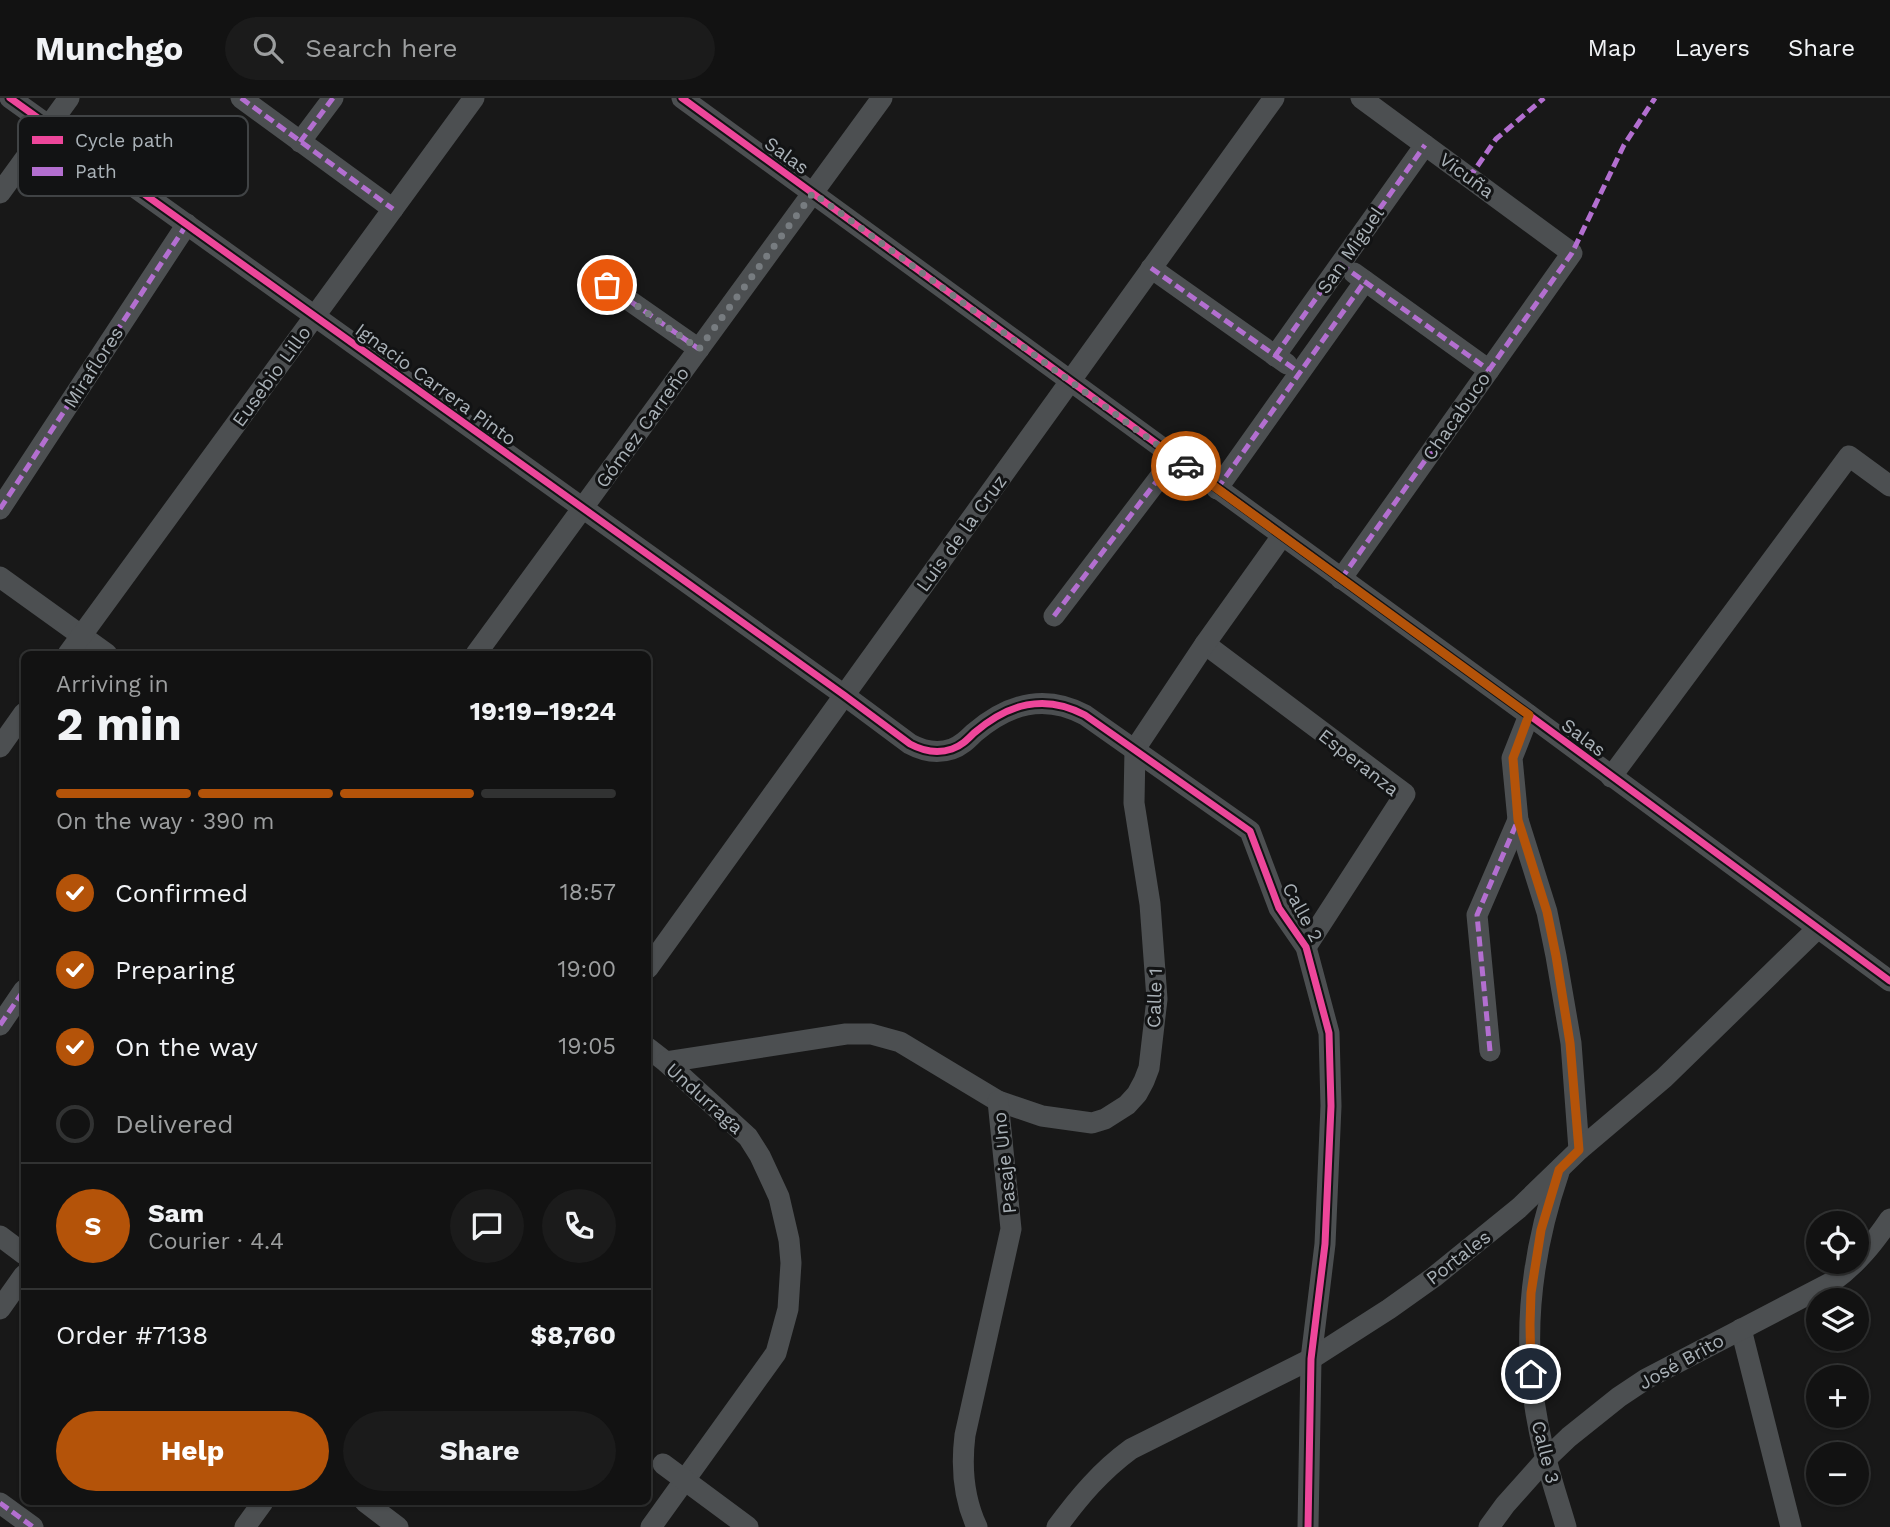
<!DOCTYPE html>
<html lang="en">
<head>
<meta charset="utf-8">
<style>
  body { margin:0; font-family:"Work Sans",sans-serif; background:#1b1b1b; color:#f1f3f6; height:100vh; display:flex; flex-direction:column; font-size:26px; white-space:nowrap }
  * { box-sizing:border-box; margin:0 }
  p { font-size:23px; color:#9c9e9f }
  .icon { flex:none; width:38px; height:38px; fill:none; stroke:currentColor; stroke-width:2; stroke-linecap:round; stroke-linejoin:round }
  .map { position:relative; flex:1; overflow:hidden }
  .side { position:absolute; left:21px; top:553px; width:630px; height:854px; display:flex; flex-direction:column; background:#121212; border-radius:10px; box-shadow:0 2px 5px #0004,0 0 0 2px #313232 }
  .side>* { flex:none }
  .buttons { position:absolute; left:1806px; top:1113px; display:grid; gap:14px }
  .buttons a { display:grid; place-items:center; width:63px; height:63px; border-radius:50%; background:#121212; box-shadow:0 2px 5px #0004,0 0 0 2px #313232; font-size:35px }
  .pin { position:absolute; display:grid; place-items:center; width:60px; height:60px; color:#fff; margin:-30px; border:4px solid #fff; border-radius:50%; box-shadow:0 2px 7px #0007 }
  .courier { position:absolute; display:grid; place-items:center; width:70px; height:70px; margin:-35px; border:5px solid #b45309; border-radius:50%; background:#fff; color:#222; box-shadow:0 2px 9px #0007 }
  .headline em { font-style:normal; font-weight:700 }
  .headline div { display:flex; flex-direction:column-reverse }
  .headline { display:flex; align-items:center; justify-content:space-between; height:119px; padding:0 35px }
  h1 { font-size:46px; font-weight:700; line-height:52px }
  .bar { display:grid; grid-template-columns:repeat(4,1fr); gap:10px 7px; align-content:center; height:84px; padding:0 35px }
  .bar i { height:9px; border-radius:5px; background:#313232 }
  .bar .selected { background:#b45309 }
  .bar p { grid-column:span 4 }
  .line { display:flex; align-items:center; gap:18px; padding:0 35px; border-top:2px solid #313232 }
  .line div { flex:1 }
  .round { display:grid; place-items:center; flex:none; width:74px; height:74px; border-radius:37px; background:#1b1b1b }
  ol { padding:0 35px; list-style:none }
  li { display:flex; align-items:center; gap:21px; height:77px }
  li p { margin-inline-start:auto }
  li .icon { padding:7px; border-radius:50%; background:#b45309; color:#fff; stroke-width:4 }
  li:last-child { color:#9c9e9f }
  li i { width:38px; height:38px; border:4px solid #313232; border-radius:50% }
  .primary-button { display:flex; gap:14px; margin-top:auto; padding:14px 35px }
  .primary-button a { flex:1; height:80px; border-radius:42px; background:#b45309; color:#fff; font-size:28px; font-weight:700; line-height:80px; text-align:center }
  .primary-button a+a { background:#1b1b1b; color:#f1f3f6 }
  header { display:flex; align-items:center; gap:42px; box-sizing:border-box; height:98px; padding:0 35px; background:#121212; border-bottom:2px solid #313232 }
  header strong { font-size:33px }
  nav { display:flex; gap:38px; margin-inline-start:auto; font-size:24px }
  .search { width:490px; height:63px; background:#1b1b1b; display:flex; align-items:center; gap:18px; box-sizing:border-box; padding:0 24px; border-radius:38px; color:#9c9e9f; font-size:26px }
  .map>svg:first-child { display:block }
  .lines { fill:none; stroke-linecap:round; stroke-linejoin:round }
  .street { stroke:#4c4f51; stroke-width:21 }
  .quiet { stroke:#b36fd0; stroke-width:5; stroke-dasharray:10 5; stroke-linecap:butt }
  .cycleway-casing { stroke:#121314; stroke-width:11 }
  .cycleway { stroke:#ed469a; stroke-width:7 }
  .done { stroke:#777c80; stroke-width:7; stroke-dasharray:0 12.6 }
  .route { stroke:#b45309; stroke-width:9 }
  .labels { text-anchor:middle; stroke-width:6; stroke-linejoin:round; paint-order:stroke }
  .street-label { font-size:19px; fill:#aab2b8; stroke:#121314 }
  .key { fill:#121314; stroke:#404345; stroke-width:2 }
  .key-label { font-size:19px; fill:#aab2b8 }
</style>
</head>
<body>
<header>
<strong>Munchgo</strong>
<div class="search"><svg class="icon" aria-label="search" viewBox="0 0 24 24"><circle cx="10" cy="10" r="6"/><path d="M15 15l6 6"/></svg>Search here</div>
<nav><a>Map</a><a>Layers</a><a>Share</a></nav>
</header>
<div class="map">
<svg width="1890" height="1429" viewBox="0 0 1890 1429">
  <rect width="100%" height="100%" fill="#181818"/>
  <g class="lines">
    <g class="street">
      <path d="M10,0L844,597L910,646C923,653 937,656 952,651C961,648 967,642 974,635C1008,606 1044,595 1085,617L1250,733L1279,810L1306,849L1329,935L1331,1008L1325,1146L1311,1261L1308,1429"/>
      <path d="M241,0L393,111"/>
      <path d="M682,0L1529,617L1890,883"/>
      <path d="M300,44L333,0"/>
      <path d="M0,95L69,0"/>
      <path d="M1151,170L1287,266"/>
      <path d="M1354,175L1489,272"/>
      <path d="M607,187L699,251"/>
      <path d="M1275,258L1425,47"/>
      <path d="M1217,391L1365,183"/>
      <path d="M0,411L187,126"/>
      <path d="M0,479L107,556"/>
      <path d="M1341,481L1572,155L1361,0"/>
      <path d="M1054,518L1175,359"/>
      <path d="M1205,546L1405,696L1306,849"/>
      <path d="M68,556L474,0"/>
      <path d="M476,556L882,0"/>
      <path d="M1529,617L1512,660L1518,722L1547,814L1556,858L1571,945L1579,1052"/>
      <path d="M0,649L24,615"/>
      <path d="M1135,651L1205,546L1282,438"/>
      <path d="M1611,679L1849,358L1890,388"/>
      <path d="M648,870L1274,0"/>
      <path d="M0,927L24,892"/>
      <path d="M648,950L666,964L748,1039L760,1058L779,1099L789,1142L791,1165L788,1211L776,1255L651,1429"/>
      <path d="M1490,953L1477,817L1518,722"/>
      <path d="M666,964L846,936H871L900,944L998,1003L1042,1018L1092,1025L1105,1021L1127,1007L1137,996L1144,983L1149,970L1157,901L1150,806L1134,705L1135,651"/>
      <path d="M1559,1074C1531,1156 1521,1241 1538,1326C1544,1361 1556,1395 1566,1429"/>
      <path d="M0,1138L24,1156"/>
      <path d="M0,1211L24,1177"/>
      <path d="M1741,1231L1791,1429"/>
      <path d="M663,1366L748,1429"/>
      <path d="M365,1404L398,1429"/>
      <path d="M0,1405L33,1429"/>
      <path d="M245,1429L263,1404"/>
      <path d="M977,1429C963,1399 961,1369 965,1337L1011,1131L998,1003"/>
      <path d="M1057,1429C1079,1399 1101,1373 1131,1351L1311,1261L1389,1211L1434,1179L1519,1110L1579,1052L1664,980L1818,830"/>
      <path d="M1489,1429L1505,1407L1546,1361L1569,1339L1619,1299L1646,1281L1832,1184C1857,1166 1873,1146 1890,1121"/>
    </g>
    <g class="quiet">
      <path d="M241,0L393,111"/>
      <path d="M300,44L333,0"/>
      <path d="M1466,77L1474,73L1496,41L1544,0"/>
      <path d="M1340,166L1489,272"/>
      <path d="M1151,170L1300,275"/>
      <path d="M607,187L699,251"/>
      <path d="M1275,258L1425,47"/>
      <path d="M1217,391L1365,183"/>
      <path d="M0,411L187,126"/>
      <path d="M1341,481L1572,155L1624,47L1655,0"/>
      <path d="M1054,518L1175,359"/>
      <path d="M0,927L24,892"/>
      <path d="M1490,953L1477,817L1518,722"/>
      <path d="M0,1405L33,1429"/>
    </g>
    <g class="cycleway-casing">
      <g id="cycleway">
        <path d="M10,0L844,597L910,646C923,653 937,656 952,651C961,648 967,642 974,635C1008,606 1044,595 1085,617L1250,733L1279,810L1306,849L1329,935L1331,1008L1325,1146L1311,1261L1308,1429"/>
        <path d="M682,0L1529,617L1890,883"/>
      </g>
    </g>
    <use href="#cycleway" class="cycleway"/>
  </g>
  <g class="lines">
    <path class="done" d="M607,187L699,251L813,95L1186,368"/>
    <path class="route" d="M1186,368L1529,617L1513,660L1518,722L1547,814L1556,858L1570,945L1579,1052L1559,1072L1541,1132L1531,1195L1530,1226L1531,1276"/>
  </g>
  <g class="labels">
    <g class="street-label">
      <text transform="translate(787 57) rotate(36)" y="7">Salas</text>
      <text transform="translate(1467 77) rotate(36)" y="7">Vicuña</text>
      <text transform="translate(1350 152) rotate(-55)" y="7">San Miguel</text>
      <text transform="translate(93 269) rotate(-57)" y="7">Miraflores</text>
      <text transform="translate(271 278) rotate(-54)" y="7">Eusebio Lillo</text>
      <text transform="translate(436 286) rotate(36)" y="7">Ignacio Carrera Pinto</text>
      <text transform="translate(1456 318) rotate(-55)" y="7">Chacabuco</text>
      <text transform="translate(642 329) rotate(-54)" y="7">Gómez Carreño</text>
      <text transform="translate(961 435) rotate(-54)" y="7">Luis de la Cruz</text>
      <text transform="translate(1584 639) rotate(37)" y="7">Salas</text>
      <text transform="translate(1359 664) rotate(38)" y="7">Esperanza</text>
      <text transform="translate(1303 814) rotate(62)" y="7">Calle 2</text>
      <text transform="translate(1154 900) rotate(-88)" y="7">Calle 1</text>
      <text transform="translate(705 1000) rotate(42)" y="7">Undurraga</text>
      <text transform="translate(1004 1065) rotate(-96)" y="7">Pasaje Uno</text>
      <text transform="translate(1458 1159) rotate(-38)" y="7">Portales</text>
      <text transform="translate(1681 1263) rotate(-29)" y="7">José Brito</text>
      <text transform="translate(1546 1354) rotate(76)" y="7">Calle 3</text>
    </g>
  </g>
  <rect x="18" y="18" width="230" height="80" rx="10" class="key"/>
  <rect x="32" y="38" width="31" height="8" fill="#ed469a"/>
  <rect x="32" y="69" width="31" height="9" fill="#b36fd0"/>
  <g class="key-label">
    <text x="75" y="49">Cycle path</text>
    <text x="75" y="80">Path</text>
  </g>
</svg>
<div class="buttons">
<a><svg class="icon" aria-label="locate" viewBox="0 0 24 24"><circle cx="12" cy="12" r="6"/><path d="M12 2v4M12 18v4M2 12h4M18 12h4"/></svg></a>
<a><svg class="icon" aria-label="layers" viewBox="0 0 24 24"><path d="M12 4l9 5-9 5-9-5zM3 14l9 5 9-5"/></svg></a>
<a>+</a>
<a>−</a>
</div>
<div class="pin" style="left:607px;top:187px;background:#ea580c"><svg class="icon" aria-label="bag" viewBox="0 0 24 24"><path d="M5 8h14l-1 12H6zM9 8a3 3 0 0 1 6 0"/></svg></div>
<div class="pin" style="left:1531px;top:1276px;background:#1f2937"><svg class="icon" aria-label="home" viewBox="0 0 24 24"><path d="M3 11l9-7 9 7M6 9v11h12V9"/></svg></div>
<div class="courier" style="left:1186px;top:368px"><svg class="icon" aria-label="car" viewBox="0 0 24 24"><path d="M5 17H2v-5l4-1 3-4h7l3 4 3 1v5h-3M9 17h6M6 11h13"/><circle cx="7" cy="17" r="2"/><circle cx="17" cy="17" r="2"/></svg></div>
<section class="side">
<div class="headline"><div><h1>2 min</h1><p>Arriving in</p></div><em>19:19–19:24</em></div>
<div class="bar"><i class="selected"></i><i class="selected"></i><i class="selected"></i><i></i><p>On the way · 390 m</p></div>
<ol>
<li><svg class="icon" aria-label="check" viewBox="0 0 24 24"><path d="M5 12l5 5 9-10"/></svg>Confirmed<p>18:57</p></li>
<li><svg class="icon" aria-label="check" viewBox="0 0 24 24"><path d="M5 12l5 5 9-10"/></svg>Preparing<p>19:00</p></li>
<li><svg class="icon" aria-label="check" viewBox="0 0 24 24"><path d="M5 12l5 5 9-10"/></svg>On the way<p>19:05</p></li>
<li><i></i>Delivered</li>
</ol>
<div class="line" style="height:126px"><b class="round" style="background:#b45309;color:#fff">S</b><div><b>Sam</b><p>Courier · 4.4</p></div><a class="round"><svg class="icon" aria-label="chat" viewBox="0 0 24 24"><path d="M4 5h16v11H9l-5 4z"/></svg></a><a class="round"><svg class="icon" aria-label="phone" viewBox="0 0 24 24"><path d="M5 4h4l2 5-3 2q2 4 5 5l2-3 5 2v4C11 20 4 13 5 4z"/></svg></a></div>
<div class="line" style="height:91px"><div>Order #7138</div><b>$8,760</b></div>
<div class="primary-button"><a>Help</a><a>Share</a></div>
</section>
</div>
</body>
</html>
